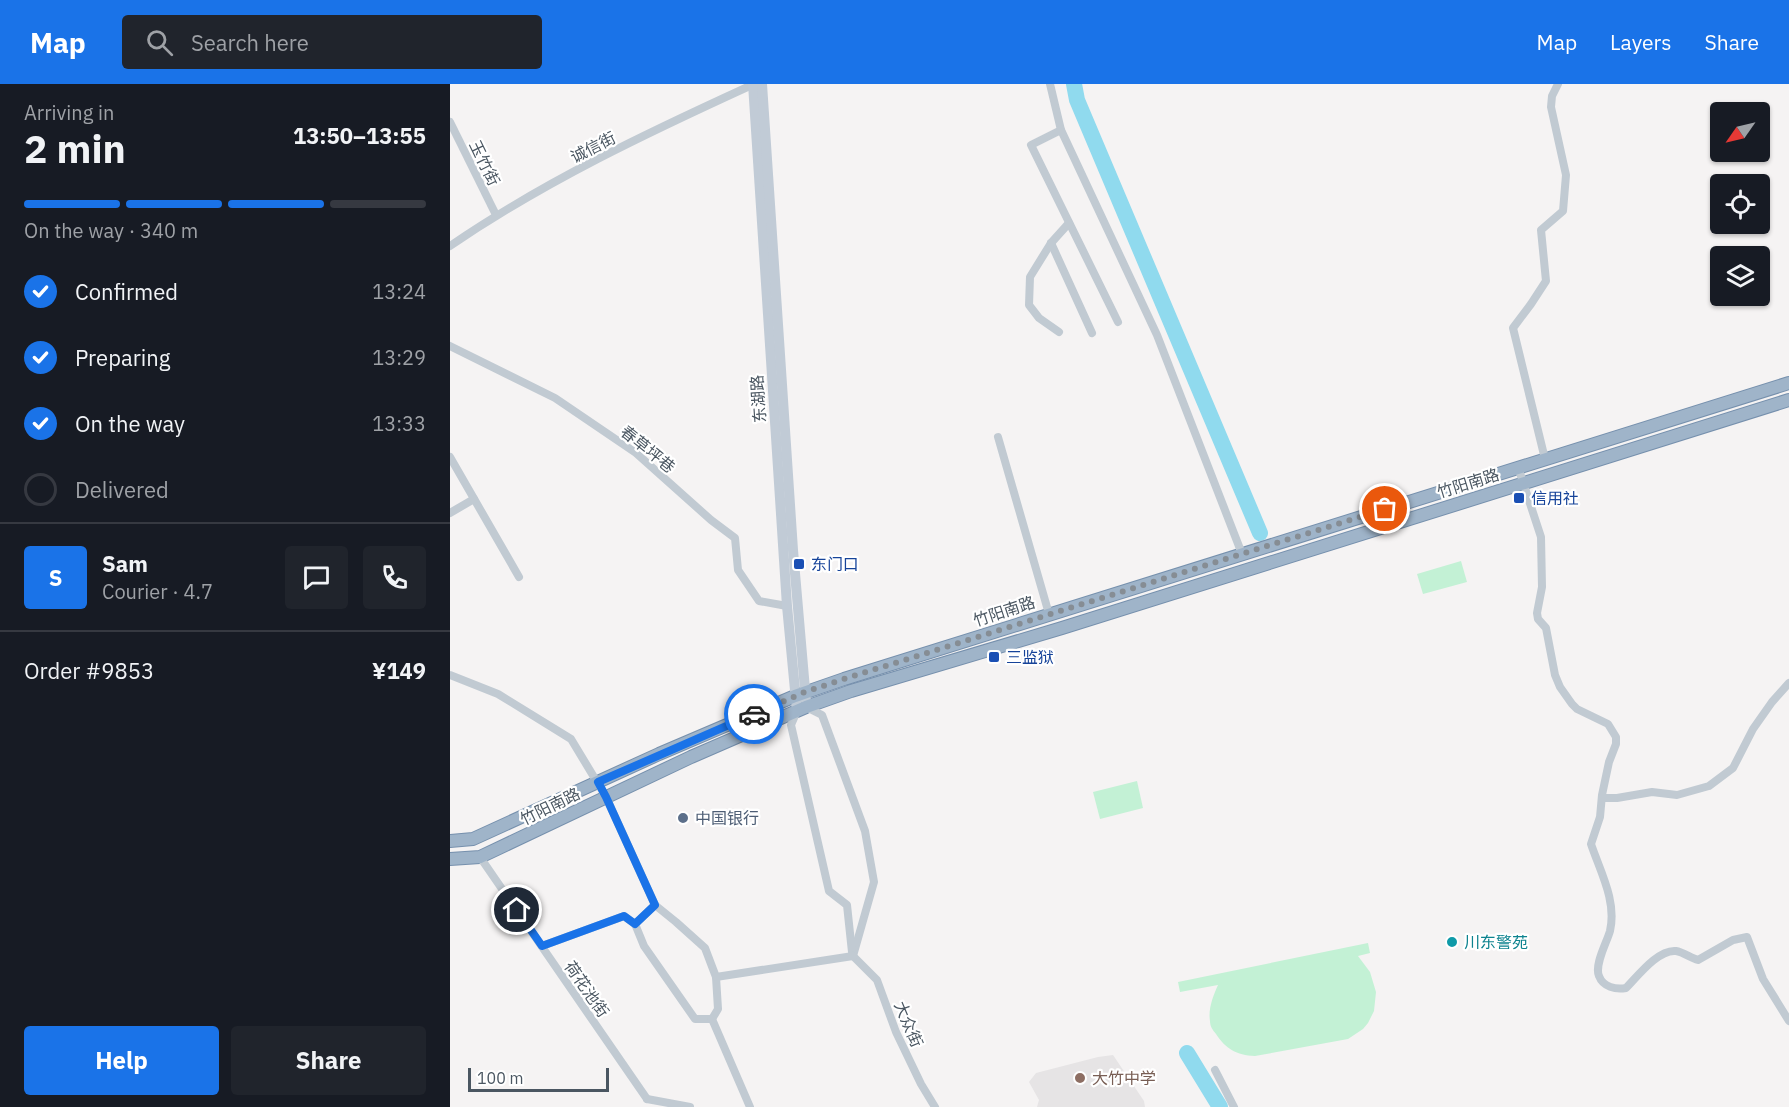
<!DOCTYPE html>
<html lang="en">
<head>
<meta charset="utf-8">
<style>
  body { margin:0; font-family:"IBM Plex Sans","Noto Sans SC",sans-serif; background:#20242c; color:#f1f3f6; height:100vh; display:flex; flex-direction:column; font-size:22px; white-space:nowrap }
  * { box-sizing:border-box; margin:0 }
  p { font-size:20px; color:#9ea1a6 }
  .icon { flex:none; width:33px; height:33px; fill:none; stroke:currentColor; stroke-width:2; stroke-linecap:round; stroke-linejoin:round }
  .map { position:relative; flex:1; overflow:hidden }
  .side { display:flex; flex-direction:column; background:#171b24; width:450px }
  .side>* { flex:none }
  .needle { width:39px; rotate:236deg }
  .buttons { position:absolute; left:1260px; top:18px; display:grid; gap:12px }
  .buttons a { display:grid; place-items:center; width:60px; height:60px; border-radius:6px; background:#171b24; box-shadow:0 2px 4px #0004; font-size:30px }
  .scale { position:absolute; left:18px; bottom:15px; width:141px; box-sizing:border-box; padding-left:6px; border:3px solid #4a5661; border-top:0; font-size:16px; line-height:21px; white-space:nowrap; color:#4a5661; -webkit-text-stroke:4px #fff; paint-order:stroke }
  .pin { position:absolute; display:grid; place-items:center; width:51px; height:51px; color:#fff; margin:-26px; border:3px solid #fff; border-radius:50%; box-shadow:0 2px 6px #0007 }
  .courier { position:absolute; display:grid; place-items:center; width:60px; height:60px; margin:-30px; border:4px solid #1a73e8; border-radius:50%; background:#fff; color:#222; box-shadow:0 2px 8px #0007 }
  .overview em { font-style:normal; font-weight:800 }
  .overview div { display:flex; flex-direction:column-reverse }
  .overview { display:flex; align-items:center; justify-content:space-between; height:102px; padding:0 24px }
  h1 { font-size:39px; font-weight:800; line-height:45px }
  .bar { display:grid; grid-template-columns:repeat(4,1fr); gap:9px 6px; align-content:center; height:72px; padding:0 24px }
  .bar i { height:8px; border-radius:4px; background:#363941 }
  .bar .selected { background:#1a73e8 }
  .bar p { grid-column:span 4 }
  .line { display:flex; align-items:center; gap:15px; padding:0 24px; border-top:2px solid #363941 }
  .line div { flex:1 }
  .round { display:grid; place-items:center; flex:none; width:63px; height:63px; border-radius:6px; background:#20242c }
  ol { padding:0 24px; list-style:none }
  li { display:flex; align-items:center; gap:18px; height:66px }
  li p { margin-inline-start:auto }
  li .icon { padding:6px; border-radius:50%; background:#1a73e8; color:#fff; stroke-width:4 }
  li:last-child { color:#9ea1a6 }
  li i { width:33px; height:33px; border:3px solid #363941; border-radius:50% }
  .button { display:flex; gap:12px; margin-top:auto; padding:12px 24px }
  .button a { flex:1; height:69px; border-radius:6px; background:#1a73e8; color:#fff; font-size:24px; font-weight:800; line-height:69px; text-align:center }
  .button a+a { background:#20242c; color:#f1f3f6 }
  header { display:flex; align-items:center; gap:36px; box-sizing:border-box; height:84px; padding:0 30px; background:#1a73e8; color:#fff }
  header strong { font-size:28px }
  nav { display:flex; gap:33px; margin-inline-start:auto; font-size:21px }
  .search { width:420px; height:54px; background:#20242c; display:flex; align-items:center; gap:15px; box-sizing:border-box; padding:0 21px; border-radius:6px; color:#9ea1a6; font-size:22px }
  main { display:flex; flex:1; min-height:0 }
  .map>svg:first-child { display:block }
  .education { fill:#e6e4e5 }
  .green { fill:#c3f1d5 }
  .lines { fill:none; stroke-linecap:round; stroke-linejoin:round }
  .river { stroke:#90daee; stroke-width:16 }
  .trunk-casing { stroke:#7690ad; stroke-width:14 }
  .minor { stroke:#c1cad2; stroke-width:8 }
  .secondary { stroke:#c1cbd6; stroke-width:10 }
  .trunk { stroke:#9fb4c9; stroke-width:12 }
  .done { stroke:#868d94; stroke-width:6; stroke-dasharray:0 10.8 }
  .route { stroke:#1a73e8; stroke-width:8 }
  .transit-dot { fill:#1a4fb4; stroke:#fff; stroke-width:2 }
  .service-dot { fill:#5c6f8a; stroke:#fff; stroke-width:2 }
  .culture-dot { fill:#0f9aa8; stroke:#fff; stroke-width:2 }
  .education-dot { fill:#8d6e63; stroke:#fff; stroke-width:2 }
  .labels { text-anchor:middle; stroke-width:4.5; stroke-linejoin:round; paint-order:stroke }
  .street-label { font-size:16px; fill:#4a5661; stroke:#fff }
  .transit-label { font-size:16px; fill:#164399; stroke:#fff; text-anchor:start }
  .service-label { font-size:16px; fill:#4e5e75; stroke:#fff; text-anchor:start }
  .culture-label { font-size:16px; fill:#0d838f; stroke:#fff; text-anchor:start }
  .education-label { font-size:16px; fill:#785e54; stroke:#fff; text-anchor:start }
</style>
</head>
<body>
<header>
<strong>Map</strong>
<div class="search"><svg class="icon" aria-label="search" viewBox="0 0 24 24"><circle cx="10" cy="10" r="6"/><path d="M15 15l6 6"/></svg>Search here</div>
<nav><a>Map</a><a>Layers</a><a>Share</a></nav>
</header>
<main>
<section class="side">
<div class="overview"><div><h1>2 min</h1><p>Arriving in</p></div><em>13:50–13:55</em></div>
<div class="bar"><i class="selected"></i><i class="selected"></i><i class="selected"></i><i></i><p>On the way · 340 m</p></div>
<ol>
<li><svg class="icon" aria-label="check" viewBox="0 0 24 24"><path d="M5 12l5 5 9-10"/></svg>Confirmed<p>13:24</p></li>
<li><svg class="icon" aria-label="check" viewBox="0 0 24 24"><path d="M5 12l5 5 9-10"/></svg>Preparing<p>13:29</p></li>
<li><svg class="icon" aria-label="check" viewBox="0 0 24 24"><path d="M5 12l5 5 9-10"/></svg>On the way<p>13:33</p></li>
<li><i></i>Delivered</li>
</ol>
<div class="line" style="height:108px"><b class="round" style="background:#1a73e8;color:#fff">S</b><div><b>Sam</b><p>Courier · 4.7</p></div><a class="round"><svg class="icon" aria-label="chat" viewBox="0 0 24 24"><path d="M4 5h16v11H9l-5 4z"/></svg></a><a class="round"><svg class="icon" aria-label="phone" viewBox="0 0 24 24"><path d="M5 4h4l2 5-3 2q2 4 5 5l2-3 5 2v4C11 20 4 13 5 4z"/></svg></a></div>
<div class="line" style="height:78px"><div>Order #9853</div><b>¥149</b></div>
<div class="button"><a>Help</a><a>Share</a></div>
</section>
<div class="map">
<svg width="1339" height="1023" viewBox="0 0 1339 1023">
  <rect width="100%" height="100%" fill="#f5f3f3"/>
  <path class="education" d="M663,971L694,1017L695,1023H587L589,1016L579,998L586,989L648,973Z"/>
  <g class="green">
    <path d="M1011,477L1017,498L973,510L967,490Z"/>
    <path d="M687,697L693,724L650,735L643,708Z"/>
    <path d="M918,859L920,869L908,872L920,888L926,908L924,927L918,939L913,945L898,955L805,972C786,971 776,965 766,950C763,946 760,943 760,937C758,925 763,912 768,901L730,908L728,898Z"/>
  </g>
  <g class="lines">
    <g class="river">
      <path d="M624,0L627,16L810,449"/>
      <path d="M737,969L770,1023"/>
    </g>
    <g class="trunk-casing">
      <g id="trunk">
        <path d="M0,757L23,755L209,670L345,612L394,595L1339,299"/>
        <path d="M0,775L30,773L241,673L356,623L401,607L612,544L1339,316"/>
      </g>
    </g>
    <g class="minor">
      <path d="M600,0L611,46L707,251L792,470"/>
      <path d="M0,38L46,131"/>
      <path d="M611,46L581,61L668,238"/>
      <path d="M601,159L642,249"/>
      <path d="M0,162C95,97 199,48 304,0"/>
      <path d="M609,248L589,234L579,221L580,193L601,159L619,139"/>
      <path d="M0,262L105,314L186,369L261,436L285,454L288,486L309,517L337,522"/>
      <path d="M548,353L599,530"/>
      <path d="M0,373L69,493"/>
      <path d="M1095,375L1063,244L1081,220L1096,197L1091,146L1113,127L1116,91L1101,23L1102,12L1108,0"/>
      <path d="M1068,383L1091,453L1092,503L1087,529L1088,535L1096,544L1105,591L1110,603L1122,620L1127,625L1158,640L1166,653V660L1159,678L1152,711L1150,733L1141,760C1150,787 1167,817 1160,847C1157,858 1144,881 1149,892C1153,903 1166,906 1176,904C1187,893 1208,865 1226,867C1233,868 1241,874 1248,876L1283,856L1297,853L1313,895L1339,937"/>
      <path d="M0,429L24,415"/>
      <path d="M0,591L48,610L121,655L156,713L205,821L185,840L194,862L245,935H262"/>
      <path d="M356,623L372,631L415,747L424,798L403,872"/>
      <path d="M347,627L341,641L379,807L397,821L402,868"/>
      <path d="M1152,714H1167L1202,708L1227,711L1259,702L1283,684L1303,645L1322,618L1339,599"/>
      <path d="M30,773L197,1015"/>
      <path d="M205,821L226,838L255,864L266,893L268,925L262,935"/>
      <path d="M92,862L174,832L185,840"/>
      <path d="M403,872L427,896L446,948L471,1000L485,1023"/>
      <path d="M266,893L403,872"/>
      <path d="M262,935L300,1023"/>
      <path d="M765,986L784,1023"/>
      <path d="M197,1015L240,1023"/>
    </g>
    <g class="secondary">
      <path d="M303,0L337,522L347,627"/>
      <path d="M312,0L343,466L356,617"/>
    </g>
    <use href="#trunk" class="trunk"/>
  </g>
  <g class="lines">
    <path class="done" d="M304,630L355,608L394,595L935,425"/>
    <path class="route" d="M67,826L92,862L174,832L185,840L205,821L156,713L148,698L304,630"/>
  </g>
  <g class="transit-dot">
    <rect x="1063" y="408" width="12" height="12" rx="3"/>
    <rect x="343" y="474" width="12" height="12" rx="3"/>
    <rect x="538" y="567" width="12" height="12" rx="3"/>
  </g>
  <circle class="service-dot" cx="233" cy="734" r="6"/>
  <circle class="culture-dot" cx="1002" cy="858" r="6"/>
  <circle class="education-dot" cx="630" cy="994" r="6"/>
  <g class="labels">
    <g class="street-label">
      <text transform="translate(143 63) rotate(-27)" y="6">诚信街</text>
      <text transform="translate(35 79) rotate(64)" y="6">玉竹街</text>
      <text transform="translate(308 315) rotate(-94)" y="6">东湖路</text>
      <text transform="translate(198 365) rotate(39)" y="6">春草坪巷</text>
      <text transform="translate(1018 399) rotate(-17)" y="6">竹阳南路</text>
      <text transform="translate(554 527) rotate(-18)" y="6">竹阳南路</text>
      <text transform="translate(100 722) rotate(-26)" y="6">竹阳南路</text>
      <text transform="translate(137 905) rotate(55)" y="6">荷花池街</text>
      <text transform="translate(459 940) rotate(67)" y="6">大众街</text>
    </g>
    <g class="transit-label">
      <text x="1081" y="420">信用社</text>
      <text x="361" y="486">东门口</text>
      <text x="556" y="579">三监狱</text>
    </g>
    <g class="service-label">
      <text x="245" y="740">中国银行</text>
    </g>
    <g class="culture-label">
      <text x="1014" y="864">川东警苑</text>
    </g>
    <g class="education-label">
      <text x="642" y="1000">大竹中学</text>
    </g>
  </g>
</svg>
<div class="buttons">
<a><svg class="needle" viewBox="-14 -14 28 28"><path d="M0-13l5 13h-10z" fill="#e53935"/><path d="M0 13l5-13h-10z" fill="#9ea1a6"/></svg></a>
<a><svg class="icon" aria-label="locate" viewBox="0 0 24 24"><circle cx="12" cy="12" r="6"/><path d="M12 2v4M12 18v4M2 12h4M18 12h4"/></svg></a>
<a><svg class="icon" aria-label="layers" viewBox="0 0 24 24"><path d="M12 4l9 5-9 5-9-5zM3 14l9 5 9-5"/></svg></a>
</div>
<div class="scale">100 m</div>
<div class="pin" style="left:935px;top:425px;background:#ea580c"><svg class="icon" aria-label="bag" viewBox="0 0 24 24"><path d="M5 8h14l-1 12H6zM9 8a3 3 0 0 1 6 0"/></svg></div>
<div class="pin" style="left:67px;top:826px;background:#1f2937"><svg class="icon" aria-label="home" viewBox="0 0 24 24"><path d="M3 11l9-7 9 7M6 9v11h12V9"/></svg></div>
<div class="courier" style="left:304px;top:630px"><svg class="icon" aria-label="car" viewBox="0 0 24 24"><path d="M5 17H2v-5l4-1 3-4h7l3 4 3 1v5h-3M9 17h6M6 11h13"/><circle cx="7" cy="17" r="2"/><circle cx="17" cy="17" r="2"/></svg></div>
</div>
</main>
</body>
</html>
